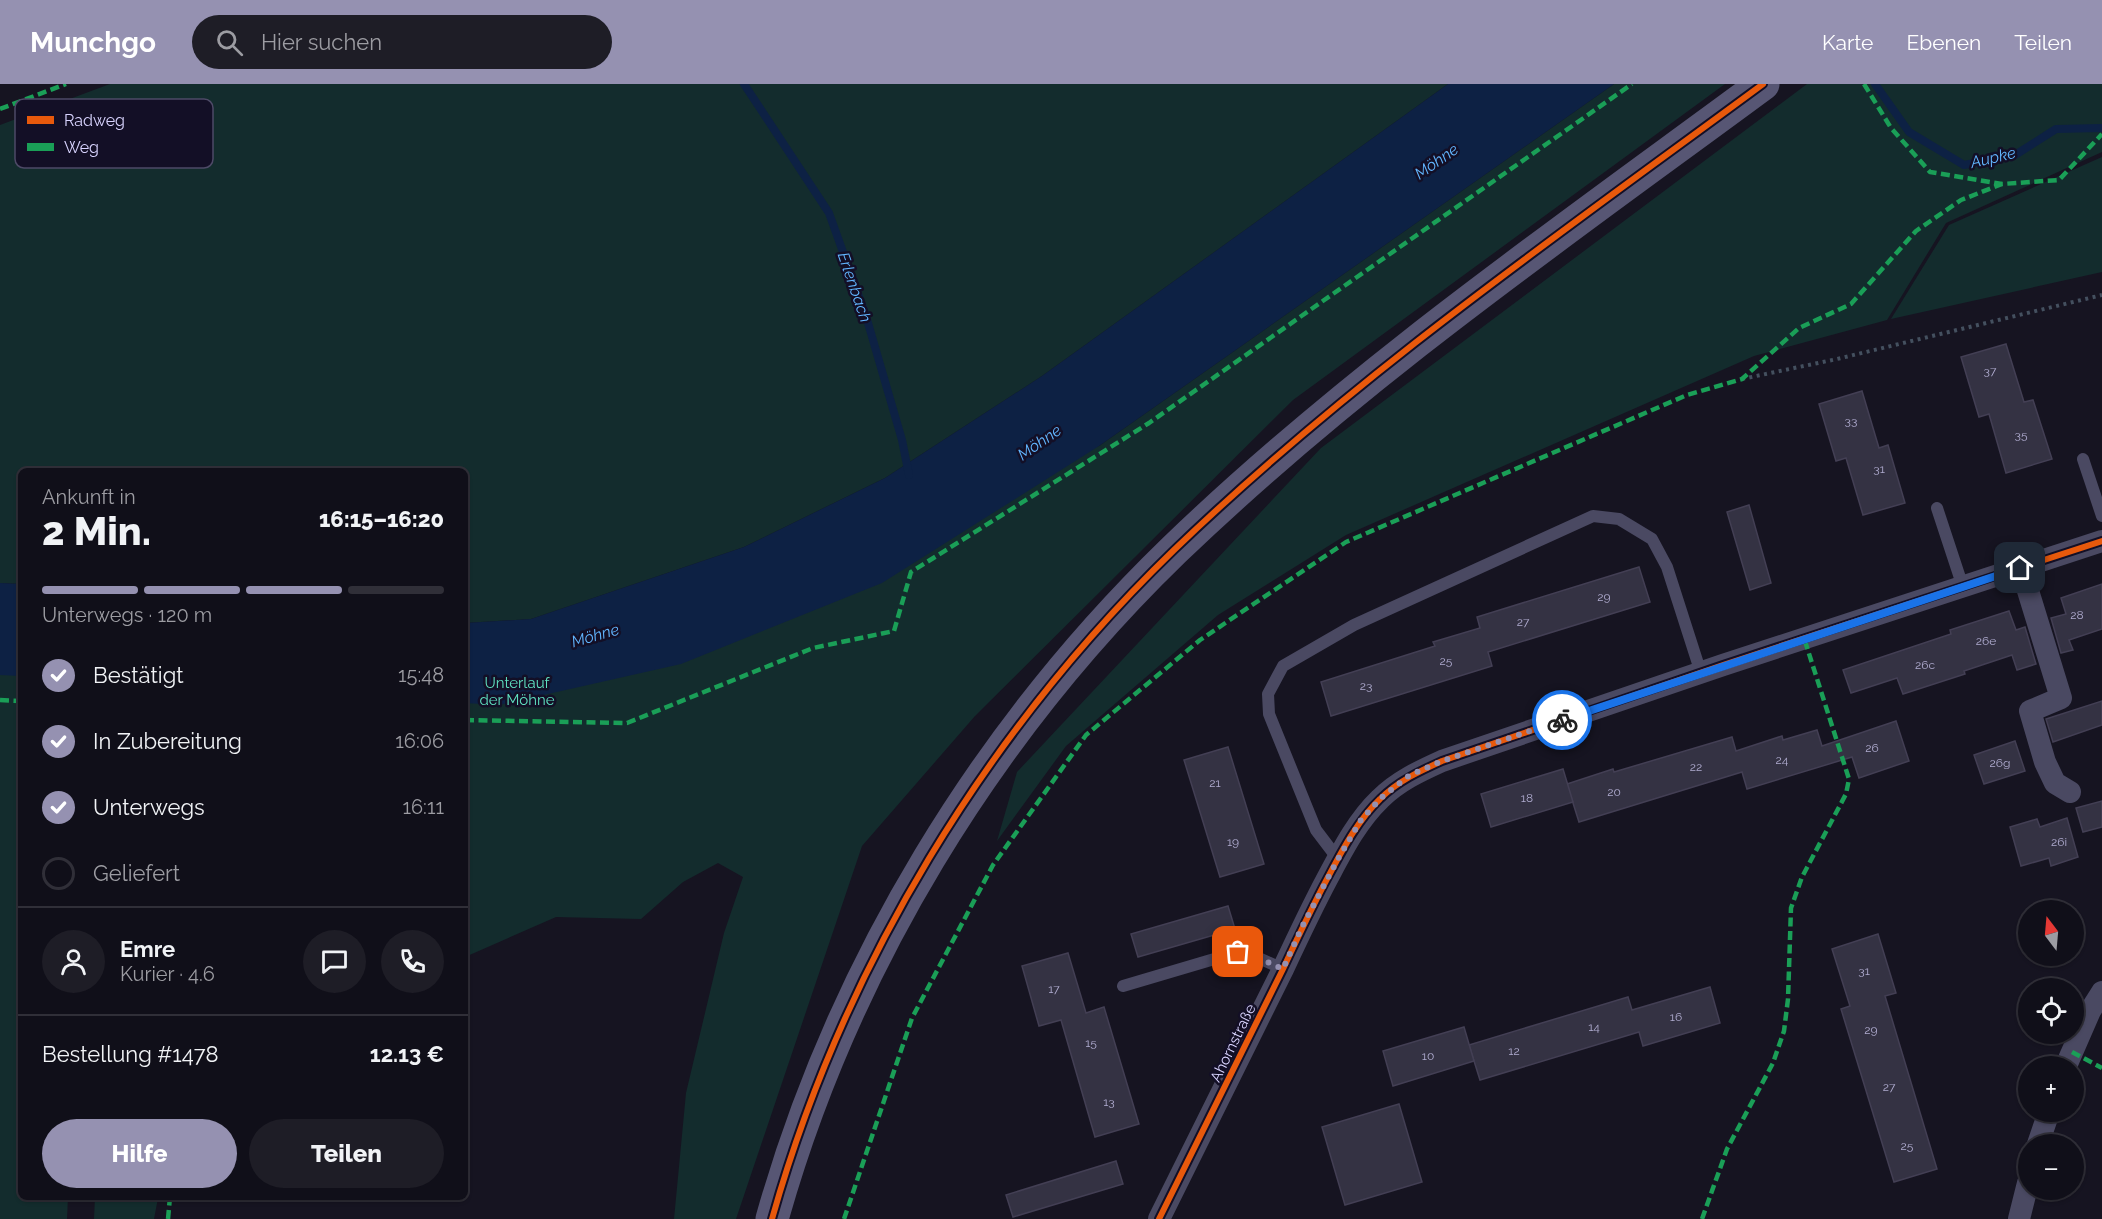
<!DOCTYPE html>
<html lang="de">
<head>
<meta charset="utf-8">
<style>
  body { margin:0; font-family:Raleway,sans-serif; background:#1e1d26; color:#f1f3f6; height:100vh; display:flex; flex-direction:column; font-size:22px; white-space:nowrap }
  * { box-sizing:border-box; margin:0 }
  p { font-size:20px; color:#9c9ca2 }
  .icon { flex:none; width:33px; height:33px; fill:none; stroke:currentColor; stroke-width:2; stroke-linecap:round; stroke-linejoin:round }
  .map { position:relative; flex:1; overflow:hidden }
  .drawer { position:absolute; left:18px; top:384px; width:450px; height:732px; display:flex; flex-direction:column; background:#100f19; border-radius:9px; box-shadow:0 2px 4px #0004,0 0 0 2px #302f38 }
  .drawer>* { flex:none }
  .needle { width:39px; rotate:344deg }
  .fabs { position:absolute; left:2018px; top:816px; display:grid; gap:12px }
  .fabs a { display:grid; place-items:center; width:66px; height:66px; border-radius:50%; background:#100f19; box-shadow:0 2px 4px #0004,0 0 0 2px #302f38; font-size:30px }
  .pin { position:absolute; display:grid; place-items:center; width:51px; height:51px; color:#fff; margin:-26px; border-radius:12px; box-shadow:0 3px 9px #0006 }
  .courier { position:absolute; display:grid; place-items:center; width:60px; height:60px; margin:-30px; border:4px solid #1a73e8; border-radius:50%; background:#fff; color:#222; box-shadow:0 2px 8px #0007 }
  .headline em { font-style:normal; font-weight:800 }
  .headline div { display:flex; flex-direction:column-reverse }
  .headline { display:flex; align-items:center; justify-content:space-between; height:102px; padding:0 24px }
  h1 { font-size:39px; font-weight:800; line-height:45px }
  .bar { display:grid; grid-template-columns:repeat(4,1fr); gap:9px 6px; align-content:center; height:72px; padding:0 24px }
  .bar i { height:8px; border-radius:4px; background:#302f38 }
  .bar .on { background:#9591b1 }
  .bar p { grid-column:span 4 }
  .line { display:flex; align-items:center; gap:15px; padding:0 24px; border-top:2px solid #302f38 }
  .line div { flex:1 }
  .round { display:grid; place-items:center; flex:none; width:63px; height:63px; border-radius:32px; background:#1e1d26 }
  ol { padding:0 24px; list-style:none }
  li { display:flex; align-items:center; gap:18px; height:66px }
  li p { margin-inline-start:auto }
  li .icon { padding:6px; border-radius:50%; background:#9591b1; color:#fff; stroke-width:4 }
  li:last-child { color:#9c9ca2 }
  li i { width:33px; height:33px; border:3px solid #302f38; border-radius:50% }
  .primary-button { display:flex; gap:12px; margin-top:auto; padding:12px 24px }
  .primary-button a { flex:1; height:69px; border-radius:36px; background:#9591b1; color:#fff; font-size:24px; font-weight:800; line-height:69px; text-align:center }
  .primary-button a+a { background:#1e1d26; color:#f1f3f6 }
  header { display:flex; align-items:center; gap:36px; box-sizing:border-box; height:84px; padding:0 30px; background:#9591b1; color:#fff }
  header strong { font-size:28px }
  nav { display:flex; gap:33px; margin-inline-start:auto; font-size:21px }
  .search { width:420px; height:54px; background:#1e1d26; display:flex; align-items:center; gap:15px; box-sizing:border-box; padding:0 21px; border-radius:33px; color:#9c9ca2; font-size:22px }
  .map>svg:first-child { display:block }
  .green { fill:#132c2d }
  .water { fill:#0d2144 }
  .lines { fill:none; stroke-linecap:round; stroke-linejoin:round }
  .stream { stroke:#0d2144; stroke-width:8 }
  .building { fill:#343243; stroke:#433f54; stroke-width:1.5 }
  .path { stroke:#44505f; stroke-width:4; stroke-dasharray:3 4.5; stroke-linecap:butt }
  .lane { stroke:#4a4962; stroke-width:12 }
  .street { stroke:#4a4962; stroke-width:22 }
  .secondary { stroke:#575674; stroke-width:33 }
  .quiet { stroke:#1a9f57; stroke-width:4.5; stroke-dasharray:9 4.5; stroke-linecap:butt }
  .cycleway-casing { stroke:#130f26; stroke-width:10 }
  .cycleway { stroke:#e8590c; stroke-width:6 }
  .done { stroke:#9591b1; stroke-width:6; stroke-dasharray:0 10.8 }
  .route { stroke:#1a73e8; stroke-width:8 }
  .labels { text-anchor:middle; stroke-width:5; stroke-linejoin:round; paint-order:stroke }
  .number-label { font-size:12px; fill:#b0acd0 }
  .park-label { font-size:15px; fill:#5fe0c0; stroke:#130f26 }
  .street-label { font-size:15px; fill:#d9d4ff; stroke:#130f26 }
  .water-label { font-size:16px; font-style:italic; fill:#62b6ff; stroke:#130f26 }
  .key { fill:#130f26; stroke:#4e4a67; stroke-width:1.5 }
  .key-label { font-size:16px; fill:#d9d4ff }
</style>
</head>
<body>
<header>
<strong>Munchgo</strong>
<div class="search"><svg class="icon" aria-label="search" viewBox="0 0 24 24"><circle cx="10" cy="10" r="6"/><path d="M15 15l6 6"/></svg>Hier suchen</div>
<nav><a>Karte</a><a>Ebenen</a><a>Teilen</a></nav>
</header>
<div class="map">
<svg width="2102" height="1135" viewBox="0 0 2102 1135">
  <rect width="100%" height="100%" fill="#161421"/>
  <g class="green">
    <path d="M110,0H1448L1042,292L885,394L744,463L531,535L465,539V387H21V500L0,499V41Z"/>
    <path d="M1614,0H1725L1293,316L975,632L862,762L736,1135H674L686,1009L724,849L743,793L718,779L683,798L641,835L556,833L465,873V593L1099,362Z"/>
    <path d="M1807,0H2102V68L1946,139L1887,236L1754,272L1346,451L1218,531L1066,662L997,757L1017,688L1321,364Z"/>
    <path d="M2102,73V188L1891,235L1949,141Z"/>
    <path d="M0,557L21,559V1113H68L67,1135H0Z"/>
    <path d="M95,1113H160L158,1114L154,1135H94Z"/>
  </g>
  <g class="water">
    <path d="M1448,0H1614L1099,362L882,499L681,580L499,621L465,619V539L531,535L744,463L885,394L1042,292Z"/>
    <path d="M0,499L21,500V592L0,591Z"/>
  </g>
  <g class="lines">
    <g class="stream">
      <path d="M744,0L829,129L866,232L902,356L909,391"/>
      <path d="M1875,0L1909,48L1964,81L2015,71L2056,45L2102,44"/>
    </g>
  </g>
  <g class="building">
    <path d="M2006,260L2024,318L2033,316L2052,375L2006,389L1989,330L1979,333L1961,273Z"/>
    <path d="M1862,307L1879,364L1888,361L1905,419L1863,431L1846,374L1836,377L1819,320Z"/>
    <path d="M1749,421L1771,499L1750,506L1727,428Z"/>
    <path d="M1639,483L1650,518L1488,568L1492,582L1331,632L1321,598L1435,562L1433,558L1480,544L1477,533Z"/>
    <path d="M2102,500V545L2069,556L2073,566L2061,569L2051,534L2066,530L2061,514Z"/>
    <path d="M2009,527L2016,546L2025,543L2036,580L2017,586L2012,571L1964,587L1965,590L1903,610L1897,594L1851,609L1843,586L1951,550L1950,546Z"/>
    <path d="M2102,617V641L2053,658L2046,635Z"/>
    <path d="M1896,637L1909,677L1859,694L1852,673L1747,705L1742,688L1579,738L1567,700L1613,685L1614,688L1732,653L1736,667L1782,652L1783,656L1817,646L1822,662Z"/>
    <path d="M2015,657L2025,687L1984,700L1974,671Z"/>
    <path d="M1228,663L1264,780L1220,793L1184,676Z"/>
    <path d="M1563,685L1573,718L1491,743L1481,710Z"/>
    <path d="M2102,717V743L2083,748L2076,724Z"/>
    <path d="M2067,734L2078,773L2051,782L2049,774L2021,782L2010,743L2037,735L2040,743Z"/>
    <path d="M1228,822L1235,845L1138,873L1131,850Z"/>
    <path d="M1878,850L1896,909L1885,912L1937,1085L1894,1098L1841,925L1850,922L1832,865Z"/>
    <path d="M1068,869L1086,929L1104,923L1139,1040L1095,1053L1061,936L1039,942L1022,882Z"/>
    <path d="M1710,903L1720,939L1643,962L1639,948L1480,996L1469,961L1628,913L1632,926Z"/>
    <path d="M1464,943L1474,977L1393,1002L1383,967Z"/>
    <path d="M1399,1020L1422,1098L1345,1121L1322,1043Z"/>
    <path d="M1116,1077L1123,1100L1013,1133L1006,1111Z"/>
  </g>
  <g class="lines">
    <path class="path" d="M1742,295L1837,275L2102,211"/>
    <g class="lane">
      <path d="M2083,375L2102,432"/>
      <path d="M1937,424L1963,503"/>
      <path d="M1338,775L1316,746L1269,630L1268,610L1283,582L1354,541L1593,432L1619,435L1652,455L1667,483L1701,589"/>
      <path d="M1123,902L1238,868L1252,871L1283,885"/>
    </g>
    <g class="street">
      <path d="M2021,484L2061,614L2030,627L2045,678L2055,699L2070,708"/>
      <path d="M2066,982L2090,927L2102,908"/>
      <path d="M2038,1060L2049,1028"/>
      <path d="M1159,1135L1283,885C1297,855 1311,825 1327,795C1342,767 1357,737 1380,715C1398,697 1420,687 1442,677L1723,581L2102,457"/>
      <path d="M2019,1135L2028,1099"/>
    </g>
    <path class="secondary" d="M772,1135C843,883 986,648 1174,466C1355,292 1561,149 1763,0"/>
    <g class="quiet">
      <path d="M1864,0L1891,44L1930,88L2002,100"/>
      <path d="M0,25L66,0"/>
      <path d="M0,616L21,617"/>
      <path d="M465,636L627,639L813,564L894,547L911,488L1149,339L1632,0"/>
      <path d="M2072,968L2102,984"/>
      <path d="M168,1135L170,1113"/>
      <path d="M844,1135L912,934L993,781L1086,651L1200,556L1346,458L1687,311L1742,295L1799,244L1851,220L1916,147L1961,116L2002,100L2059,96L2102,50"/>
      <path d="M1702,1135L1727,1065L1773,979L1784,947L1788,915L1791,824L1802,793L1846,710L1849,695L1804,554"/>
    </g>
    <g class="cycleway-casing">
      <g id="cycleway">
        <path d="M772,1135C843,883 986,648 1174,466C1355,292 1561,149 1763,0"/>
        <path d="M1159,1135L1283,885C1297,855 1311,825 1327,795C1342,767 1357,737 1380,715C1398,697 1420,687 1442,677L1723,581L2102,457"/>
      </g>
    </g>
    <use href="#cycleway" class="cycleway"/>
  </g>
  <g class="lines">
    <path class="done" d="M1238,868L1252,871L1283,885L1302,843L1338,775L1361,736L1381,714L1410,691L1442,677L1562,636"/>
    <path class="route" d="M1562,636L2020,484"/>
  </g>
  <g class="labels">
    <g class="number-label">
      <text x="1990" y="291">37</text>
      <text x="1851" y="341">33</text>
      <text x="2021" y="355">35</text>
      <text x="1879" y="389">31</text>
      <text x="1604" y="517">29</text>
      <text x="2077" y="535">28</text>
      <text x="1523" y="542">27</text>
      <text x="1986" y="561">26e</text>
      <text x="1446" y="581">25</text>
      <text x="1925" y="585">26c</text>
      <text x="1366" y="606">23</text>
      <text x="1872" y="668">26</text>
      <text x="1782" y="680">24</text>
      <text x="2000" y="683">26g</text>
      <text x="1696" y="687">22</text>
      <text x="1215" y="703">21</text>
      <text x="1614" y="712">20</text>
      <text x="1527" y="718">18</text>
      <text x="1233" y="762">19</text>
      <text x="2059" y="762">26i</text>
      <text x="1864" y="891">31</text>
      <text x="1054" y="909">17</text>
      <text x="1676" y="937">16</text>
      <text x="1594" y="947">14</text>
      <text x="1871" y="950">29</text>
      <text x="1091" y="963">15</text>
      <text x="1514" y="971">12</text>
      <text x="1428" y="976">10</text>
      <text x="1889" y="1007">27</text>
      <text x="1109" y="1022">13</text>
      <text x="1907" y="1066">25</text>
    </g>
    <g class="park-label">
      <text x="517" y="604">Unterlauf<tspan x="517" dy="17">der Möhne</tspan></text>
    </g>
    <g class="street-label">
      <text transform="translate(1233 959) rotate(-64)" y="5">Ahornstraße</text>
    </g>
    <g class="water-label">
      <text transform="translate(1993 73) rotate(-13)" y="6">Aupke</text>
      <text transform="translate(1436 77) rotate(-35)" y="6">Möhne</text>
      <text transform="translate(855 203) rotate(71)" y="6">Erlenbach</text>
      <text transform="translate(1039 358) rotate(-35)" y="6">Möhne</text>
      <text transform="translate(595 551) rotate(-16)" y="6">Möhne</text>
    </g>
  </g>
  <rect x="15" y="15" width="198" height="69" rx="9" class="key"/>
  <rect x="27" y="32" width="27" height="8" fill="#e8590c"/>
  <rect x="27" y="59" width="27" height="8" fill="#1a9f57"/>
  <g class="key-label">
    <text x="64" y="42">Radweg</text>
    <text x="64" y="69">Weg</text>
  </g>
</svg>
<div class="fabs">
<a><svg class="needle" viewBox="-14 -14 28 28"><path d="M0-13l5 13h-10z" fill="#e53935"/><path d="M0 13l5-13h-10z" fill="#9c9ca2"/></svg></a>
<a><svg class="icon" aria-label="locate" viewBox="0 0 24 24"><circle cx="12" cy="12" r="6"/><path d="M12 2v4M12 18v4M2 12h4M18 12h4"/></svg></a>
<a>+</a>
<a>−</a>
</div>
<div class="pin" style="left:1238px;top:868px;background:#ea580c"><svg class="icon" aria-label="bag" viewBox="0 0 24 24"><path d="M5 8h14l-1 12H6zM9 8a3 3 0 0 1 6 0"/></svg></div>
<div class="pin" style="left:2020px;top:484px;background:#1f2937"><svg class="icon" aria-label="home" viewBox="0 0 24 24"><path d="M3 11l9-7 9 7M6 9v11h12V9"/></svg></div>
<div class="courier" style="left:1562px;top:636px"><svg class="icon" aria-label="bike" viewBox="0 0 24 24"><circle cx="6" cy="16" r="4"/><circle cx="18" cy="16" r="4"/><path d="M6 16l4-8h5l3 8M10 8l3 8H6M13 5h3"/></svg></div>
<section class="drawer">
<div class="headline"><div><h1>2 Min.</h1><p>Ankunft in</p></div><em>16:15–16:20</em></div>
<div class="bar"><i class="on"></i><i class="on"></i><i class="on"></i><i></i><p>Unterwegs · 120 m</p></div>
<ol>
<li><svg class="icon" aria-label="check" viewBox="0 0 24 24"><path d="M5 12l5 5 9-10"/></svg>Bestätigt<p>15:48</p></li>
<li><svg class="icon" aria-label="check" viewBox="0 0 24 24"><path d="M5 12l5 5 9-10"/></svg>In Zubereitung<p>16:06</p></li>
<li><svg class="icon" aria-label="check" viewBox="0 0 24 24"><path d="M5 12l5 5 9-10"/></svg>Unterwegs<p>16:11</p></li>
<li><i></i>Geliefert</li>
</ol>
<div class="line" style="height:108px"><a class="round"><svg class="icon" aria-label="person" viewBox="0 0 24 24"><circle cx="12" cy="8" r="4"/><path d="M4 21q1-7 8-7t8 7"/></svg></a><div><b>Emre</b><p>Kurier · 4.6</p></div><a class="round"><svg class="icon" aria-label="chat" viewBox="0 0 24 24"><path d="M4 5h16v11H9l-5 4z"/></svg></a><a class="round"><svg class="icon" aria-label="phone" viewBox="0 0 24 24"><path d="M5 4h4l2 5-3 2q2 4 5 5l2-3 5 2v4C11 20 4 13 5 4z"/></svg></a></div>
<div class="line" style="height:78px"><div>Bestellung #1478</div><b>12.13 €</b></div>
<div class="primary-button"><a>Hilfe</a><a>Teilen</a></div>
</section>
</div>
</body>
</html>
